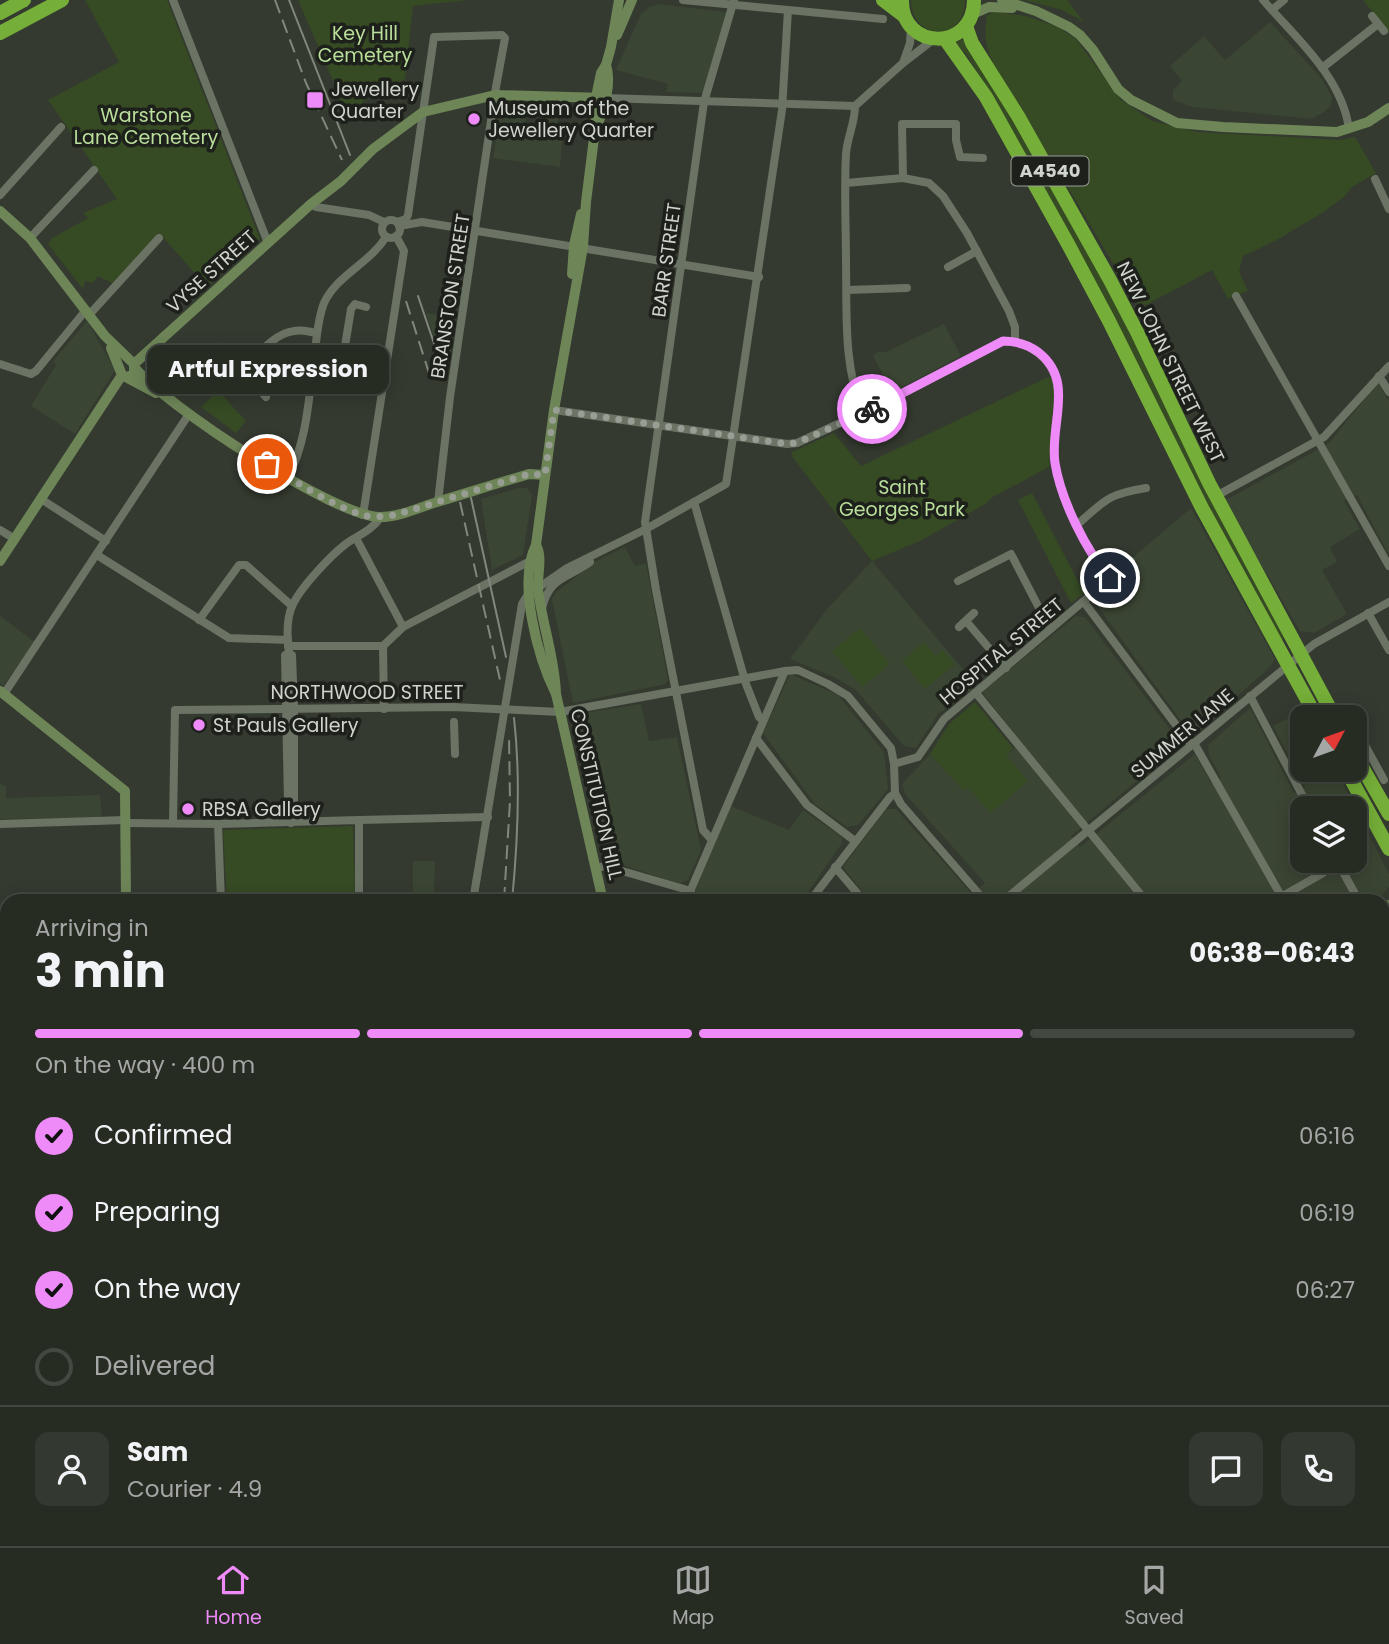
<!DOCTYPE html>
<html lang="en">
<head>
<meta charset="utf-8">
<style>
  body { margin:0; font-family:Poppins,sans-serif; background:#333830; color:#f1f3f6; height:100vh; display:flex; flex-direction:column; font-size:26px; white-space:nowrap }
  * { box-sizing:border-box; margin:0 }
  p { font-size:23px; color:#a4a7a6 }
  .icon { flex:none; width:38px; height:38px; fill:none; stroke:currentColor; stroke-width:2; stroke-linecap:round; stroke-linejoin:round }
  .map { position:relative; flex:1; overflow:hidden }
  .details { position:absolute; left:0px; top:894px; width:1390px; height:653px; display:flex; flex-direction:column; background:#272c23; border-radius:21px 21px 0 0; box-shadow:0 4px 18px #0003,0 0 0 2px #434841 }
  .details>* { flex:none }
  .needle { width:46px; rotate:49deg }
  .tools { position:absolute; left:1290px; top:705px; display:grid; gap:14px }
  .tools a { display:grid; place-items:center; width:77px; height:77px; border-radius:14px; background:#272c23; box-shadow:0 4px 18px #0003,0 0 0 2px #434841; font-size:35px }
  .pin { position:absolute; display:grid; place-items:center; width:60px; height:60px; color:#fff; margin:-30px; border:4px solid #fff; border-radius:50%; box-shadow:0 2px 7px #0007 }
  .courier { position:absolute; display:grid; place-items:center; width:70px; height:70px; margin:-35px; border:5px solid #ee8bf8; border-radius:50%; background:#fff; color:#222; box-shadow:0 2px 9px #0007 }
  .bubble { position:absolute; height:49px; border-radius:14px; background:#272c23; box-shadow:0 4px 18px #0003,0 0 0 2px #434841; font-size:23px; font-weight:700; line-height:49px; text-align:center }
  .overview em { font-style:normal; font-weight:700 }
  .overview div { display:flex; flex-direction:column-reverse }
  .overview { display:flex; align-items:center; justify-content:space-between; height:119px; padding:0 35px }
  h1 { font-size:46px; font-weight:700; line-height:52px }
  .bar { display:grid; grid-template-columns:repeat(4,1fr); gap:10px 7px; align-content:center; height:84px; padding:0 35px }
  .bar i { height:9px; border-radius:5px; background:#434841 }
  .bar .active { background:#ee8bf8 }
  .bar p { grid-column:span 4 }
  .line { display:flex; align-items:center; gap:18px; padding:0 35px; border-top:2px solid #434841 }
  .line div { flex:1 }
  .round { display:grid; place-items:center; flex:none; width:74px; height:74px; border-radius:14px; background:#333830 }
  ol { padding:0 35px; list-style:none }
  li { display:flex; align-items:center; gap:21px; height:77px }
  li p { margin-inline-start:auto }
  li .icon { padding:7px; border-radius:50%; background:#ee8bf8; color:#111; stroke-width:4 }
  li:last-child { color:#a4a7a6 }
  li i { width:38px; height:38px; border:4px solid #434841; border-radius:50% }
  .tabs { display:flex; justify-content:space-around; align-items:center; height:98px; border-top:2px solid #434841; background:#272c23; font-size:19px; color:#a4a7a6 }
  .tabs a { display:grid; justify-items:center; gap:4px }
  .tabs .active { color:#ee8bf8 }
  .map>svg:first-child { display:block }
  .built { fill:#3b4533; fill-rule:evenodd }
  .green { fill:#364a24 }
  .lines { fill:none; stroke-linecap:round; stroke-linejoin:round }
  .canal { stroke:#182b02; stroke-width:8 }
  .secondary-tunnel { stroke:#4b5147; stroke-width:10; stroke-dasharray:10 5; stroke-linecap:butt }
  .street { stroke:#6b7365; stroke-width:8 }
  .secondary { stroke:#6e8558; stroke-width:10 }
  .highway { stroke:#75ae38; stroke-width:14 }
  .tram { stroke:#82877e; stroke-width:2 }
  .rail { stroke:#82877e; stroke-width:2; stroke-dasharray:14 7; stroke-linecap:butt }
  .done { stroke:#999e95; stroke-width:7; stroke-dasharray:0 12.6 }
  .route { stroke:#ee8bf8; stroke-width:9 }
  .poi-dot { fill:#ee8bf8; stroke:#1d201b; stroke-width:2.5 }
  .labels { text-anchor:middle; stroke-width:7; stroke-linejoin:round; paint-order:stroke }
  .shield { fill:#1d201b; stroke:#9a9e97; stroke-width:2 }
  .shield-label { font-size:18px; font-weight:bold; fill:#cfd4cc }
  .park-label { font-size:19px; fill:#badf9b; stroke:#1d201b }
  .poi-label { font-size:19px; fill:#cfd4cc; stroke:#1d201b; text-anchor:start }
  .street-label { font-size:19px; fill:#cfd4cc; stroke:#1d201b }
</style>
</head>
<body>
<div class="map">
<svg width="1389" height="1546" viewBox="0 0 1389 1546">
  <rect width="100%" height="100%" fill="#343a2f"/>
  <g class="built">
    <path d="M658,4L726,12L703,93L666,92L668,84L616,70L641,14L649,7Z"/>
    <path d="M1270,22L1322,79L1332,97L1331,106L1324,112L1312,119L1192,107L1173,100V90L1182,81L1170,66L1204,36L1225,60Z"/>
    <path d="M504,101H513L512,112L526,113L525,126L540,127L542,102L559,103L557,128L563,130L560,167L493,158L501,104Z"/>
    <path d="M426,313L456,318L448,367H444Z"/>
    <path d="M87,321L115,370L75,434L31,406L56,365L53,361Z"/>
    <path d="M944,324L961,356L892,392L873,356L878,352H886Z"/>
    <path d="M1378,383L1389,401V555L1357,495L1344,501L1360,529L1330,547L1337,562L1322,570L1347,614L1314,633L1300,631L1224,501L1328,444Z"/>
    <path d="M518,488H527L532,495L523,555L492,570L481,499Z"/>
    <path d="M1191,508L1275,659L1270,667L1198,731L1184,725L1093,600L1135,563L1132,558Z"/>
    <path d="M625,547L635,566L646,563L668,680L666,684L573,703L552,599L556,592L598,560Z"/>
    <path d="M872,561L977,686L938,714L916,748L904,746L856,690L838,679L790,659L828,608Z"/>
    <path d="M0,616L35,642L3,686L0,684Z"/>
    <path d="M1076,616L1085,617L1181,744L1071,836L1080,847L1195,754L1211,783L1221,778L1209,755L1208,745L1250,708L1294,793L1305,787L1273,726L1305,710L1309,717L1302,718V770H1336L1389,874V887L1377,901H870L843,867L886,809H896L972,894L985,883L905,794L902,784L930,754L964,791L1021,742L982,692ZM1302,808H1354V861H1302Z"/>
    <path d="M790,674L838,695L884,752L888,789L858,825L847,827L815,804L763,733Z"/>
    <path d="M641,704L649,741L677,737L701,850L688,880L679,884L617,863L605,850L573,722L578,714Z"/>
    <path d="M0,784L6,786V798L100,795L102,818L0,819Z"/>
    <path d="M731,806L789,830L803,810L842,837V843L802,901H691Z"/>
    <path d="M413,861H435L434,892L465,897L464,901H413Z"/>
    <path d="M1389,948V1240L1383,1239L1382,956Z"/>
    <path d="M1382,1262L1389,1263V1329L1383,1326Z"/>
    <path d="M1389,1458V1546H1150L1156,1540H1382L1383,1460Z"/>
    <path d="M495,1540H587L586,1546H494Z"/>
    <path d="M710,1540H924L928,1546H710Z"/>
  </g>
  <g class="green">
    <path d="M85,0H167L260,239L207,287L159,233L114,284L98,276L93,283L85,281L83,289L48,244L52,238L88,218L83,213L117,199L48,100L119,62Z"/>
    <path d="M298,0H468L413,6L405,79L362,102L359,116L350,120Z"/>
    <path d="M911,0H965C965,42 912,42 911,0Z"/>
    <path d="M1024,0H1067L1084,22L1062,10Z"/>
    <path d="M1363,0H1389V32Z"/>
    <path d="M997,12L1026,16L1058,27L1076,39L1120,99L1152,121L1197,132L1339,140L1355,137L1376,173L1352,187L1344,197L1322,213L1275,241L1243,256L1239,272L1248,291L1228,299L1212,270L1140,308L994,65C985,45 984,37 987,15Z"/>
    <path d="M965,38L1055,187L1287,637L1280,641L1208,510L1009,125L967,55L956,43Z"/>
    <path d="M1048,377L1055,379L1049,467L991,498L987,503L920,541L872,561L791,455L792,452L834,433L861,466Z"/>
    <path d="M218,391L246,421L236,433L201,407Z"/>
    <path d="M1032,493L1084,593L1071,603L1018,500Z"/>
    <path d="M860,628L890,664L862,687L832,651Z"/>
    <path d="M924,642L936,656L943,650L955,664L925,689L902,661Z"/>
    <path d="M975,702L1013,748L1006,755L1028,781L991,813L968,788L964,791L930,754L949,724Z"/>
    <path d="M353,826L355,901H227L223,830Z"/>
    <path d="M207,1540H319L350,1546H205Z"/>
  </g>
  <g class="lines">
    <path class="canal" d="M0,1021L7,1022"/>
    <path class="secondary-tunnel" d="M1003,1546L1006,1540"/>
    <g class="street">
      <path d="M173,0L268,243"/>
      <path d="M683,0L883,19"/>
      <path d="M1263,0C1296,38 1342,77 1349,129"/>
      <path d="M1272,10L1284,0"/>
      <path d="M1372,16L1384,31"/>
      <path d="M903,63L910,43L911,27"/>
      <path d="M1322,68L1378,24"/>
      <path d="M605,98L855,106L903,63L934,39"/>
      <path d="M855,106C855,123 847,138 846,154C844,190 846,227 846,263C847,311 843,367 863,412"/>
      <path d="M903,178L902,124H956V140L960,157L983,158"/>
      <path d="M1375,179L1389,209"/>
      <path d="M846,183L903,178L929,183L943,196L967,233L1009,311L1015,327V341"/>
      <path d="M0,195L61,127"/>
      <path d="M311,204L316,207L369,215L384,222"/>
      <circle cx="391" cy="229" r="9"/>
      <path d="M397,222L406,219L408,215L434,37L502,35L505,38L496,87L450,397L438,502"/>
      <path d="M399,226L422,222L759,277"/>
      <path d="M30,238L94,170"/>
      <path d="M948,267L977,251"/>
      <path d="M847,290L907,288"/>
      <path d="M1236,296L1389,566"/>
      <path d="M89,315L159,238"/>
      <path d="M222,347L242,370"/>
      <path d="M315,348L344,354"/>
      <path d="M0,364L31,374L36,371L86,310"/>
      <path d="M1379,376L1389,392"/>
      <path d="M340,377L351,309L355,304L366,307"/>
      <path d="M266,397L242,370C256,357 274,333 294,331C302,329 309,332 317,333"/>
      <path d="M554,410L787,444L797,443L894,398L1003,341C1017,341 1027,344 1038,353C1074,380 1049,425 1055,463C1061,500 1086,551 1110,578"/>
      <path d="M288,477C308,440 309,392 315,351C317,335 318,318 324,303C337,275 370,263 386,237"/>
      <path d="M1216,496L1324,437L1389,366"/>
      <path d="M41,499L106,541"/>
      <path d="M694,502L746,684L759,717L763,721"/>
      <path d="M363,515L404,251L396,236"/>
      <path d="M1077,525C1105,500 1108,494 1146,488"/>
      <path d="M0,530L15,539"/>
      <path d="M356,538L403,627L530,561"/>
      <path d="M97,555L229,638L288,640"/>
      <path d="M958,581L1011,554L1050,629"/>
      <path d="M538,588L567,568L646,529L726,484L782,110L788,10"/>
      <path d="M1084,602L1191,745"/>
      <path d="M542,608C550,576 567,579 590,562"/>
      <path d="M1368,613L1389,650"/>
      <path d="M199,620L239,565H246L292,606"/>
      <path d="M966,621L1006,668"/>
      <path d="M959,627L974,613"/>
      <path d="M288,646H383"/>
      <path d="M383,646L384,709"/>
      <path d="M383,646L403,627"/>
      <path d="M289,653L285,655L288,803L291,808V823"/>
      <path d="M976,693L1146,901"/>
      <path d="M4,694L189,414"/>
      <path d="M1250,696L1309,808"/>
      <path d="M1350,717V718"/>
      <path d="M454,722L455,754"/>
      <path d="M1354,725L1384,780"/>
      <path d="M756,738L807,805L855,841"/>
      <path d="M1194,743L1284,901"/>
      <path d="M894,764L918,757L944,719L1131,561"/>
      <path d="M895,793L901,804L985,901"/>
      <path d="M291,808L294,805V708L292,655L289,653C287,638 286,618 293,604C302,586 330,556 347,543C359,535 372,530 381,517"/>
      <path d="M359,820L488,817"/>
      <path d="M126,823L218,824L359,820V901"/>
      <path d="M173,823L175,710L453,707L560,712L785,671L798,670L828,684L848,696L891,748L894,764L895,793L890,797L810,901"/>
      <path d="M0,824L126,820"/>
      <path d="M218,824L221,901"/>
      <path d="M711,839L703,830L656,590L645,522L704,102L734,0"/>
      <path d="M1337,861L1359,901"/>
      <path d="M835,867L864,901"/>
      <path d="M596,868L605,866L691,891"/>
      <path d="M1281,897L1323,873L1332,861"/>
      <path d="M473,901L522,604L528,594"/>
      <path d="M686,901L785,671"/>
      <path d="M1003,901L1314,644L1389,602"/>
      <path d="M0,946H7"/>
      <path d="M1382,959L1389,971"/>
      <path d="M0,1044L7,1045"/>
      <path d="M1382,1104L1389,1110"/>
      <path d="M0,1121H7"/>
      <path d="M1382,1332L1389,1334"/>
      <path d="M0,1372H7"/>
      <path d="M0,1476L7,1474"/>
      <path d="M0,1497L7,1518"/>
      <path d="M38,1540L53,1546"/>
      <path d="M111,1546L113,1540"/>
      <path d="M195,1546L198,1540"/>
      <path d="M593,1546L594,1540"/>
      <path d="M646,1546L648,1540"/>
      <path d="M705,1546V1540"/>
    </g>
    <g class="secondary">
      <path d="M1002,0L1036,11L1069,27L1080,35L1093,50L1118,89L1131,100L1177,123L1223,127L1337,132L1368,122L1389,108"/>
      <path d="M973,14L989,7L1012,8"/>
      <path d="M617,35L632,0"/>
      <path d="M596,128C604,110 612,83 606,65"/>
      <path d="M0,211L30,238L105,336L134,364V374L127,377"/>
      <path d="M572,274L574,245L581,214"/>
      <path d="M111,348L122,375L156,393"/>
      <path d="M134,364L311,204L341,181L373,149L423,112L495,95L605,98"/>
      <path d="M135,368C165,405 335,517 380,517C399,517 418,508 437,502C467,493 498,483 529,474L545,475"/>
      <path d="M536,545C543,557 537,575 538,589C542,624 555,658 556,694L603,901"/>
      <path d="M0,561L122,375"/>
      <path d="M0,691L125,791L126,901"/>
      <path d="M556,694C538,658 517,582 536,545L554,410L583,247L586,202L595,130L596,97L601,73L606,65L611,47L619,0"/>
      <path d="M1382,912L1389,905"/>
      <path d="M1382,943L1389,935"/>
      <path d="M0,1230H7"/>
      <path d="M0,1240H7"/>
      <path d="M362,1540L408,1546"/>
      <path d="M1049,1540L1050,1546"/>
      <path d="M473,1546L475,1540"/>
    </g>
    <g class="highway">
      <path d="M883,0L904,16"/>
      <path d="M902,0C901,51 974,52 974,0"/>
      <path d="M0,13L24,0"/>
      <path d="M966,26L972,43L1018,116L1110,280L1137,332L1209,483L1335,718"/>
      <path d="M0,33L62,0"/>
      <path d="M945,39L986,97L1068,244L1109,321L1202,508L1317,718"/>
      <path d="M1354,753L1389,814"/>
      <path d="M1346,770L1389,849"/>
      <path d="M1382,1427L1389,1425"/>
      <path d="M1382,1444L1389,1442"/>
      <path d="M937,1540L940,1546"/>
      <path d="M963,1540L972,1546"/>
      <path d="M979,1540L991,1546"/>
      <path d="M1063,1540L1083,1544L1096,1540"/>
      <path d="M1098,1546L1114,1540"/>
      <path d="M1120,1546L1133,1540"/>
      <path d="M1138,1546L1151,1540"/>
    </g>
    <g class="tram">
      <path d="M289,0L350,155"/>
      <path d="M418,296L443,370"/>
      <path d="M471,498L506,657"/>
      <path d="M512,901C518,840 521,779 514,718"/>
      <path d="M483,1546L484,1540"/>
    </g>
    <g class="rail">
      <path d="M275,0L306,83L342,160"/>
      <path d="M406,301L429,373"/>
      <path d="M460,502L500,680"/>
      <path d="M504,901L510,801L509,735"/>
    </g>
  </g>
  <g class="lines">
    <path class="done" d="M267,464C297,482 329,504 362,515C372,518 385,516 395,515L529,474L545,475L554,410L787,444L797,443L872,409"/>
    <path class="route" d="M872,409L1003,341C1016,341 1027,344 1038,352C1076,381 1049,425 1055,463C1061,500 1086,551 1110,578"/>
  </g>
  <g class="poi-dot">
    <rect x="306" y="91" width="18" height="18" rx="3.5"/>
    <circle cx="474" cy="119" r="7"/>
    <circle cx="199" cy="725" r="7"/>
    <circle cx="188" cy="809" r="7"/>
  </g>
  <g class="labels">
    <rect class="shield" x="1011.5" y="156.5" width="77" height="29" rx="5"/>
    <g class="shield-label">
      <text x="1050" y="177">A4540</text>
    </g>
    <g class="park-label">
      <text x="365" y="40">Key Hill<tspan x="365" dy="22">Cemetery</tspan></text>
      <text x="146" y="122">Warstone<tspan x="146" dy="22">Lane Cemetery</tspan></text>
      <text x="902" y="494">Saint<tspan x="902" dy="22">Georges Park</tspan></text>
    </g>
    <g class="poi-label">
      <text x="331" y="96">Jewellery<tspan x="331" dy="22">Quarter</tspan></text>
      <text x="488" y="115">Museum of the<tspan x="488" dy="22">Jewellery Quarter</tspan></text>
      <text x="213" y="732">St Pauls Gallery</text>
      <text x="202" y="816">RBSA Gallery</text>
    </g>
    <g class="street-label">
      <text transform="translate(666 260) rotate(-82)" y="7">BARR STREET</text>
      <text transform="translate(211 271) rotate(-42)" y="7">VYSE STREET</text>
      <text transform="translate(450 296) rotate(-81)" y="7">BRANSTON STREET</text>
      <text transform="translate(1171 362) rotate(64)" y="7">NEW JOHN STREET WEST</text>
      <text transform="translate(1001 651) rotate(-40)" y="7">HOSPITAL STREET</text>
      <text x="367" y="699">NORTHWOOD STREET</text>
      <text transform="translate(1182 733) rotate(-40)" y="7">SUMMER LANE</text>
      <text transform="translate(597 794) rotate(77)" y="7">CONSTITUTION HILL</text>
    </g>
  </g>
</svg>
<div class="tools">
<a><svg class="needle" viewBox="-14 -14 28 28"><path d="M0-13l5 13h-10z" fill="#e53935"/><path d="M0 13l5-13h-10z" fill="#a4a7a6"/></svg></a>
<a><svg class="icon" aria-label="layers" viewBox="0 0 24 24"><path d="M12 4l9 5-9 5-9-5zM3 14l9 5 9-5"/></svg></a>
</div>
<div class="pin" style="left:267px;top:464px;background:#ea580c"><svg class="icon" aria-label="bag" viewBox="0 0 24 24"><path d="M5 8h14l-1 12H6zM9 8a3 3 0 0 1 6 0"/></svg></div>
<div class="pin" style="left:1110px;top:578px;background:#1f2937"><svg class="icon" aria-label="home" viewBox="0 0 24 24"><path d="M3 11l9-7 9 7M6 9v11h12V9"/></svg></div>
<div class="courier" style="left:872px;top:409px"><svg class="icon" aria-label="bike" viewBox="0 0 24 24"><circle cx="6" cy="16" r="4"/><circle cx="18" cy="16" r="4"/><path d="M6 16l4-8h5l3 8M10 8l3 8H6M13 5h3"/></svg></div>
<div class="bubble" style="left:147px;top:345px;width:242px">Artful Expression</div>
<section class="details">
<div class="overview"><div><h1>3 min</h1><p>Arriving in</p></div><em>06:38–06:43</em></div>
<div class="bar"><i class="active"></i><i class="active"></i><i class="active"></i><i></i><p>On the way · 400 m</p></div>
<ol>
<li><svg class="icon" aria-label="check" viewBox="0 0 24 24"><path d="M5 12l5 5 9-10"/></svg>Confirmed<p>06:16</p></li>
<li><svg class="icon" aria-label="check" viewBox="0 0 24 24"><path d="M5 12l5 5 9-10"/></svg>Preparing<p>06:19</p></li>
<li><svg class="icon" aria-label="check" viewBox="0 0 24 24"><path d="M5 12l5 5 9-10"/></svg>On the way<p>06:27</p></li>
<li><i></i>Delivered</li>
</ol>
<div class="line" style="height:126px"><a class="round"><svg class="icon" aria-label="person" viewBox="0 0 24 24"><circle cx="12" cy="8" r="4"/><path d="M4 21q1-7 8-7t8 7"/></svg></a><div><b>Sam</b><p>Courier · 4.9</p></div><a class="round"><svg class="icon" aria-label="chat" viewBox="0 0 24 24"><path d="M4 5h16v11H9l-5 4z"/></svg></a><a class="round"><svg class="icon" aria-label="phone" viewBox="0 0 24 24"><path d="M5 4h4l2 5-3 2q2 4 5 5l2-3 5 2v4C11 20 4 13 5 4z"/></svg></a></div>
</section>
</div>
<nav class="tabs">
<a class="active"><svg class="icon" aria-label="home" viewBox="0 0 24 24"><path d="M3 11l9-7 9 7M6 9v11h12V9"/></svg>Home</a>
<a><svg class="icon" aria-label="map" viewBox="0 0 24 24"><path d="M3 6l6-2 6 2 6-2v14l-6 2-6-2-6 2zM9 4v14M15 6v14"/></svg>Map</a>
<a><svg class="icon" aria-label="saved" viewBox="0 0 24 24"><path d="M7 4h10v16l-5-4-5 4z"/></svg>Saved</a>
</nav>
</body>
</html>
